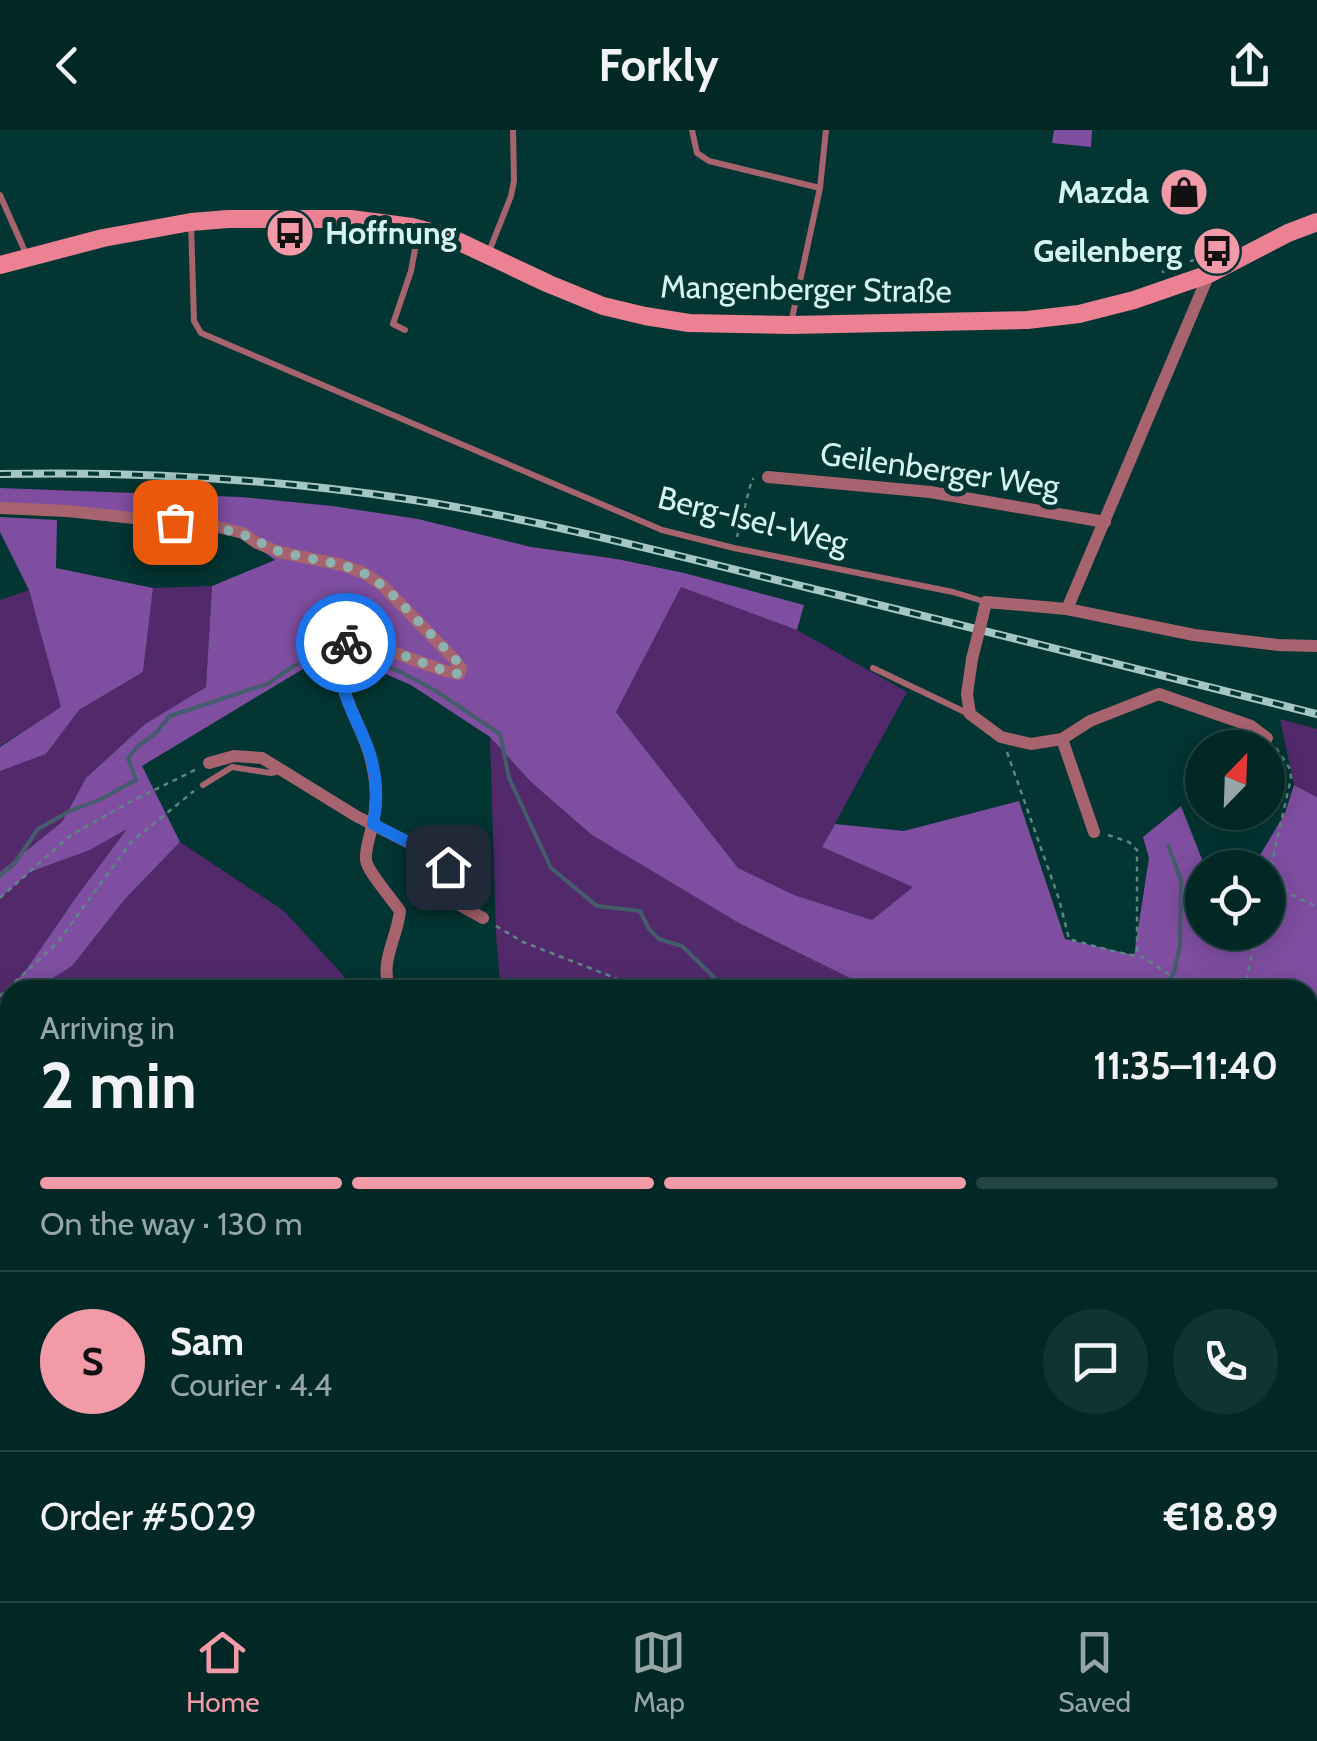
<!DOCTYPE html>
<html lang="en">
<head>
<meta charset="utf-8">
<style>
  body { margin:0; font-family:Cabin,sans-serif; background:#103432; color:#f1f3f6; height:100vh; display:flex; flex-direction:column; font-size:38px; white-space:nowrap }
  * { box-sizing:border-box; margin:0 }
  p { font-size:32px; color:#96a6a7 }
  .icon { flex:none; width:55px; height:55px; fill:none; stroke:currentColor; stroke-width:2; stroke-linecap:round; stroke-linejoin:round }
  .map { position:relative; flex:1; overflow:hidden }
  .details { position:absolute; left:0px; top:850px; width:1318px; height:622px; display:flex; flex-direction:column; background:#022826; border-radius:30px 30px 0 0; box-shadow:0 5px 25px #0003,0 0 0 2px #234443 }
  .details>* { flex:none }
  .needle { width:65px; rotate:23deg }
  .controls { position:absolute; left:1185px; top:600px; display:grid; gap:20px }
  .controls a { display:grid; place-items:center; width:100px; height:100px; border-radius:50%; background:#022826; box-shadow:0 5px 25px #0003,0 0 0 2px #234443; font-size:50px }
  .pin { position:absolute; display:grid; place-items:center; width:85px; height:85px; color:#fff; margin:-42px; border-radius:20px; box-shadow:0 5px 15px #0006 }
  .courier { position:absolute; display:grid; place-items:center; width:100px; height:100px; margin:-50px; border:8px solid #1a73e8; border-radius:50%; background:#fff; color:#222; box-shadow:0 2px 12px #0007 }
  .headline em { font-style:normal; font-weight:700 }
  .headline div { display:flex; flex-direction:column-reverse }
  .headline { display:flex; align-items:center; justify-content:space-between; height:170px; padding:0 40px }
  h1 { font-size:65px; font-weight:700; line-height:75px }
  .bar { display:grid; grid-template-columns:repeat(4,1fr); gap:15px 10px; align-content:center; height:120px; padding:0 40px }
  .bar i { height:12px; border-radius:8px; background:#234443 }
  .bar .current { background:#f39aa8 }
  .bar p { grid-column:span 4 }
  .line { display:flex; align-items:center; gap:25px; padding:0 40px; border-top:2px solid #234443 }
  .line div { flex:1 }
  .round { display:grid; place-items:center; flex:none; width:105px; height:105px; border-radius:52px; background:#103432 }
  header { display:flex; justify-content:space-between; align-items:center; height:130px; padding:0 40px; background:#022826; font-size:45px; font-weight:700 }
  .tab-bar { display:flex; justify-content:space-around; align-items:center; height:140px; border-top:2px solid #234443; background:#022826; font-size:28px; color:#96a6a7 }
  .tab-bar a { display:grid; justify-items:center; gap:5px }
  .tab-bar .current { color:#f39aa8 }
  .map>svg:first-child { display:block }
  .green { fill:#522a6c }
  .forest { fill:#7f4ea0 }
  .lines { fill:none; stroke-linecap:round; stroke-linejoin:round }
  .stream { stroke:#435d6b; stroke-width:4 }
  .path { stroke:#5e8784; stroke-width:2.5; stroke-dasharray:5 5; stroke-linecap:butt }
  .lane { stroke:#a7646f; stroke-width:6 }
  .street { stroke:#a7646f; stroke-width:12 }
  .secondary { stroke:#eb8193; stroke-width:18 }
  .rail-casing { stroke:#a5c7c4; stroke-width:8 }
  .rail { stroke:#033532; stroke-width:4; stroke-dasharray:11; stroke-linecap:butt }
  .street-bridge { stroke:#a7646f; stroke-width:12 }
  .done { stroke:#8cb1ae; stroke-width:10; stroke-dasharray:0 18 }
  .route { stroke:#1a73e8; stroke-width:12 }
  .labels { text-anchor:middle; stroke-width:10; stroke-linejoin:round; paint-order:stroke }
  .poi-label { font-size:32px; font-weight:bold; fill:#d6f4f1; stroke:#033532; text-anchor:end }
  .street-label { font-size:32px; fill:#d6f4f1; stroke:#033532 }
</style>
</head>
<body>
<header><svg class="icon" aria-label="back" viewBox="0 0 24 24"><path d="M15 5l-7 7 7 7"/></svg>Forkly<svg class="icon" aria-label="share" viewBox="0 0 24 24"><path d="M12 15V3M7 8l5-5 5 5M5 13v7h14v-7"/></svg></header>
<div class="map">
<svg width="1317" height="1471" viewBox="0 0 1317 1471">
  <rect width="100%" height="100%" fill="#033532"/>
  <g class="green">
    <path d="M212,456L206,557L145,594L86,648L62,692L0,742V641L46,624L79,580L143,542L153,458Z"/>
    <path d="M681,456L797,500L907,562L822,717L914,757L872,790L794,765L738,738L616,582Z"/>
    <path d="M29,460L62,577L0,616V470Z"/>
    <path d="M1280,589L1317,599V667L1294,655Z"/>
    <path d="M490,607L530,651L739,793L874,860H495L500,852L496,804Z"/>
    <path d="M129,697L77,766L28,837L0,870V768L30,742L90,720Z"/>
    <path d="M180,712L284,781L353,856L359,860H34L72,836L125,769Z"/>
    <path d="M10,879V1064L0,1074V887Z"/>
    <path d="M10,1133V1393L0,1407V1151Z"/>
    <path d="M1317,1173V1312L1308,1326V1174Z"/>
  </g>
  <g class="forest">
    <path d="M1054,0H1092L1091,17L1052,13Z"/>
    <path d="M0,358L241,367L332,376L418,389L531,417L617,429L684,443L804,475L797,500L681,457L616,582L738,738L794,765L872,790L913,757L822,717L835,694L904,701L1019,671L1065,809L1134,825L1149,728L1143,707L1181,676L1205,737L1202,738V802H1268V738L1253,737L1285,683L1294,655L1317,667V983L1308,978V860H874L739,793L592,705L530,651L490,607L411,555L374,539L334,527L308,536L142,636L180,712L125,769L72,836L34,860H10V879L0,887V870L28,837L77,766L127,699L90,720L30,742L0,768V742L62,692L86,648L145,594L206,557L212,456L275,430L224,393L0,373Z"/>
    <path d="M0,387L57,390L56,438L153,458L143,542L79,580L46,624L0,641V617L61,577L29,460L0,402Z"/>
    <path d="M1317,1043V1174L1308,1175V1049Z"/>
    <path d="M10,1064V1132L0,1151V1074Z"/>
  </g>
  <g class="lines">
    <g class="stream">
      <path d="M348,523L399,541L436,561L500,604L509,648L551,738L597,776L640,781L649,799L659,809L682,816L722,855L744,860"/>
      <path d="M0,746L14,734L38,699L70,681L99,670L136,650L128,628L138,616L154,605L170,586L267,554L292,537L324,521L332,520"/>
      <path d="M1166,860L1174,843L1180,815L1181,750L1168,715"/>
      <path d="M1308,952L1317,945"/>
      <path d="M1308,1050H1317"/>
    </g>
    <g class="path">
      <path d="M1162,142L1215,122"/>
      <path d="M737,407L752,349H754"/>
      <path d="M1276,618L1290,639L1291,648L1272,732C1271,758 1296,768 1317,776"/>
      <path d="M1007,622L1059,769L1069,809L1116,822L1143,827L1183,854L1188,860"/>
      <path d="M1108,705L1129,712L1137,720V823"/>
      <path d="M0,768L71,705L128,673L199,638"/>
      <path d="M1268,793L1272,772L1284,761"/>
      <path d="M496,796L523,812L646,860"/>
      <path d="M1244,860L1255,810L1264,802"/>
      <path d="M0,866L58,812L131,712L194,661"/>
      <path d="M1308,1081L1317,1079"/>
    </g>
    <g class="lane">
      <path d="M692,0L697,23L709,31L820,58"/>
      <path d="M0,65L27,126"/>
      <path d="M191,93L194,191L201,203L662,400L734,418L953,462L986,472"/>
      <path d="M488,124L511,66L514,51L513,0"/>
      <path d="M791,193L820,58L826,0"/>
      <path d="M405,200L393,194L411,141L418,103"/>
      <path d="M873,538L969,584"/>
      <path d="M203,655L232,637L271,643L281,641"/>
      <path d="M1308,979L1317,985"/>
      <path d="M550,1462L551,1471"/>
    </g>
    <g class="street">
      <path d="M768,347L930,362L1105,392"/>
      <path d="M0,378L67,381L218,397L243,403L257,413L279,422L342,435L362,442L381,454L455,530L461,538L459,544L445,541L356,509L347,513C327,554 362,590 371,630C376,650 378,671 373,692C371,704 365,717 366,730C367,741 392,769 400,781C397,809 379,832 390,860"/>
      <path d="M1067,479L1209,144"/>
      <path d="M983,485L986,472L1067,479L1194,505L1278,515L1317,516"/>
      <path d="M972,529L967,564L970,584L1001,607L1031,614L1062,609L1090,591L1159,564L1251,596L1267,608"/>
      <path d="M1062,609L1094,702"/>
      <path d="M209,633L234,626L262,628L356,686L441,729L448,737L458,774L483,788"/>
    </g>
    <g class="secondary">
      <path d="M0,135L103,108L191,92L228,89H351L412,97L449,107L549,154L603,176L645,186L689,193L791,195L1027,190L1079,184L1134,170L1209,144L1288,103L1317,92"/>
      <path d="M629,1462L689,1471"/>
      <path d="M339,1471L387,1462"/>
      <path d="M841,1471H1026"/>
    </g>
    <g class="rail-casing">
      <path id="rail" d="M0,344C138,341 277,349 414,370C553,392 689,429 826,462C990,502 1154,543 1317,584"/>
    </g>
    <use href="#rail" class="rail"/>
    <path class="street-bridge" d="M972,529L983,485"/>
  </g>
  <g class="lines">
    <path class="done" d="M175,392L238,402L280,422L342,435L362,442L386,458L456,530L461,538V542L456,544L445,541L362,510H351L346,513"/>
    <path class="route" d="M346,513C329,553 358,587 370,624C377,647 378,671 373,694L441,729L448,737"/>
  </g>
  <defs>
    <g id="shop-disc" transform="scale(2.5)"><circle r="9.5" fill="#f39aa8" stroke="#033532"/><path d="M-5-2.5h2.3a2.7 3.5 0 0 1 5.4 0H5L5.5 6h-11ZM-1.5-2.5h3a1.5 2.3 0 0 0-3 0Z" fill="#111"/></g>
    <g id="bus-disc" transform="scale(2.5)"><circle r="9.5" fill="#f39aa8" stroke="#033532"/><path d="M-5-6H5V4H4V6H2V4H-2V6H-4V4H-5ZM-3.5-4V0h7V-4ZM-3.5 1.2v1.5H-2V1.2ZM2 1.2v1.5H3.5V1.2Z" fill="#111"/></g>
  </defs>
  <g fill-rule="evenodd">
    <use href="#shop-disc" x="1184" y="62"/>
    <use href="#bus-disc" x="290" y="103"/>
    <use href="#bus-disc" x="1217" y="121"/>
  </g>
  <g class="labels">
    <g class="poi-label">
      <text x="1149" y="73">Mazda</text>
      <text x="325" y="114" text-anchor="start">Hoffnung</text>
      <text x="1182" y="132">Geilenberg</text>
    </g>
    <g class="street-label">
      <text transform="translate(806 159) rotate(1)" y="11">Mangenberger Straße</text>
      <text transform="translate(940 340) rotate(8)" y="11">Geilenberger Weg</text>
      <text transform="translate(753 390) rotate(14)" y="11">Berg-Isel-Weg</text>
    </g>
  </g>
</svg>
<div class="controls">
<a><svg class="needle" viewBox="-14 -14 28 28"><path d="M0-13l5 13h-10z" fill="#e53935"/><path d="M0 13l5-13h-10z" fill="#96a6a7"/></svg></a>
<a><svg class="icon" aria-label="locate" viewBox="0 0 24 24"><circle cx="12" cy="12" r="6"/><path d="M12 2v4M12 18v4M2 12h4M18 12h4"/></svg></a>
</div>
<div class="pin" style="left:175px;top:392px;background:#ea580c"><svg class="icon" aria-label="bag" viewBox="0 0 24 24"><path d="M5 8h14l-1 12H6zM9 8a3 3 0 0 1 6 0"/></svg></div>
<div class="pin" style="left:448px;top:737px;background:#1f2937"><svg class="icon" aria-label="home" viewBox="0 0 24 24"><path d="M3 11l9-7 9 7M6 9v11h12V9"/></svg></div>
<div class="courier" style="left:346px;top:513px"><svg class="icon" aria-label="bike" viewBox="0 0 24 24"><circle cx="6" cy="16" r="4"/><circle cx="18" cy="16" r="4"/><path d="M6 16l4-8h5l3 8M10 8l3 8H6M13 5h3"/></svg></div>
<section class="details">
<div class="headline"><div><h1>2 min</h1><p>Arriving in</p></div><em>11:35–11:40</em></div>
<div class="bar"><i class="current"></i><i class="current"></i><i class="current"></i><i></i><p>On the way · 130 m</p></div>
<div class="line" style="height:180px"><b class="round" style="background:#f39aa8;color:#111">S</b><div><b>Sam</b><p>Courier · 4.4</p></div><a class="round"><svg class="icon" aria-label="chat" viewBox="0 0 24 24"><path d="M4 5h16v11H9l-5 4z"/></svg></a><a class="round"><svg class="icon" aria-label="phone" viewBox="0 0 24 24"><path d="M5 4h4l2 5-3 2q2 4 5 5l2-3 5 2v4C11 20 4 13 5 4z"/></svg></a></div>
<div class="line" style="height:130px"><div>Order #5029</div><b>€18.89</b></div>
</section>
</div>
<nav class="tab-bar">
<a class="current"><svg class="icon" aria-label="home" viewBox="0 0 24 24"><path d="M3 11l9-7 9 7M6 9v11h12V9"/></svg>Home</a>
<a><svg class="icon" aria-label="map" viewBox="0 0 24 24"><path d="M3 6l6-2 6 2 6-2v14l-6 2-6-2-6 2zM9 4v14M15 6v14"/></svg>Map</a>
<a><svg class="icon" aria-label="saved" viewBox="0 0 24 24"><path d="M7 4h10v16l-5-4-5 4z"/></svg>Saved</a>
</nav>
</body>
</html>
